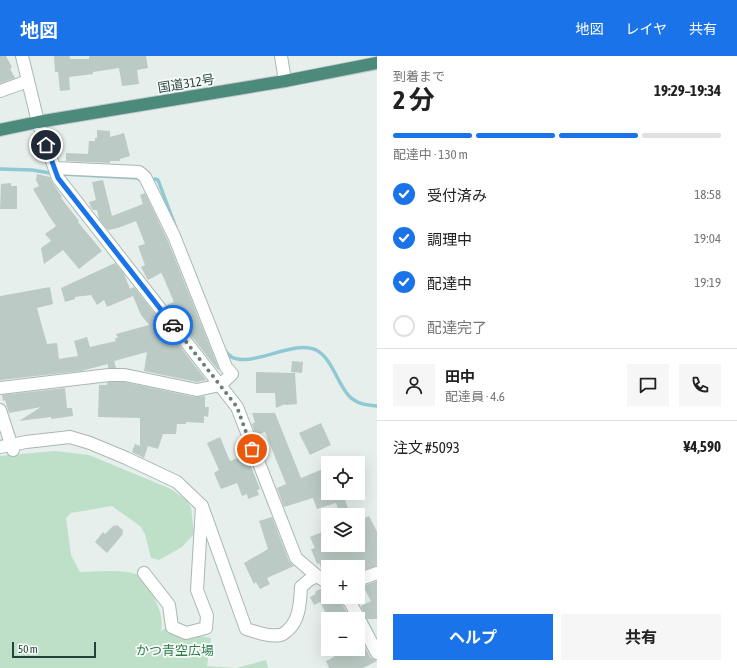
<!DOCTYPE html>
<html lang="ja">
<head>
<meta charset="utf-8">
<style>
  body { margin:0; font-family:"Asap Condensed","Noto Sans JP",sans-serif; background:#f6f6f6; color:#222; height:100vh; display:flex; flex-direction:column; font-size:15px; white-space:nowrap }
  * { box-sizing:border-box; margin:0 }
  p { font-size:13px; color:#767676 }
  .icon { flex:none; width:22px; height:22px; fill:none; stroke:currentColor; stroke-width:2; stroke-linecap:round; stroke-linejoin:round }
  .map { position:relative; flex:1; overflow:hidden }
  .sheet { display:flex; flex-direction:column; background:#fff; width:360px }
  .sheet>* { flex:none }
  .fabs { position:absolute; left:321px; top:400px; display:grid; gap:8px }
  .fabs a { display:grid; place-items:center; width:44px; height:44px; border-radius:0px; background:#fff; box-shadow:0 4px 16px #0002; font-size:20px }
  .scale { position:absolute; left:12px; bottom:10px; width:84px; box-sizing:border-box; padding-left:4px; border:2px solid #24423a; border-top:0; font-size:11px; line-height:14px; white-space:nowrap; color:#24423a; -webkit-text-stroke:3px #f7fbf9; paint-order:stroke }
  .pin { position:absolute; display:grid; place-items:center; width:34px; height:34px; color:#fff; margin:-17px; border:2px solid #fff; border-radius:50%; box-shadow:0 1px 4px #0007 }
  .courier { position:absolute; display:grid; place-items:center; width:40px; height:40px; margin:-20px; border:3px solid #1a73e8; border-radius:50%; background:#fff; color:#222; box-shadow:0 1px 5px #0007 }
  .overview em { font-style:normal; font-weight:700 }
  .overview div { display:flex; flex-direction:column-reverse }
  .overview { display:flex; align-items:center; justify-content:space-between; height:68px; padding:0 16px }
  h1 { font-size:26px; font-weight:700; line-height:30px }
  .bar { display:grid; grid-template-columns:repeat(4,1fr); gap:6px 4px; align-content:center; height:48px; padding:0 16px }
  .bar i { height:5px; border-radius:3px; background:#e0e0e0 }
  .bar .on { background:#1a73e8 }
  .bar p { grid-column:span 4 }
  .line { display:flex; align-items:center; gap:10px; padding:0 16px; border-top:1px solid #e0e0e0 }
  .line div { flex:1 }
  .round { display:grid; place-items:center; flex:none; width:42px; height:42px; border-radius:0px; background:#f6f6f6 }
  ol { padding:0 16px; list-style:none }
  li { display:flex; align-items:center; gap:12px; height:44px }
  li p { margin-inline-start:auto }
  li .icon { padding:4px; border-radius:50%; background:#1a73e8; color:#fff; stroke-width:4 }
  li:last-child { color:#767676 }
  li i { width:22px; height:22px; border:2px solid #e0e0e0; border-radius:50% }
  .action { display:flex; gap:8px; margin-top:auto; padding:8px 16px }
  .action a { flex:1; height:46px; border-radius:0px; background:#1a73e8; color:#fff; font-size:16px; font-weight:700; line-height:46px; text-align:center }
  .action a+a { background:#f6f6f6; color:#222 }
  header { display:flex; align-items:center; gap:24px; box-sizing:border-box; height:56px; padding:0 20px; background:#1a73e8; color:#fff }
  header strong { font-size:19px }
  nav { display:flex; gap:22px; margin-inline-start:auto; font-size:14px }
  main { display:flex; flex:1; min-height:0 }
  .map>svg:first-child { display:block }
  .green { fill:#bfe0c8 }
  .lines { fill:none; stroke-linecap:round; stroke-linejoin:round }
  .stream { stroke:#8ec9d4; stroke-width:3.5 }
  .building { fill:#bbcac4 }
  .minor-casing { stroke:#a8b8b2; stroke-width:14 }
  .secondary-casing { stroke:#a4bbb3; stroke-width:14 }
  .trunk-casing { stroke:#c2cac8; stroke-width:14 }
  .minor { stroke:#fff; stroke-width:12 }
  .secondary { stroke:#fff; stroke-width:12 }
  .trunk { stroke:#4c8a7c; stroke-width:12 }
  .done { stroke:#687f78; stroke-width:4; stroke-dasharray:0 7.2 }
  .route { stroke:#1a73e8; stroke-width:5 }
  .labels { text-anchor:middle; stroke-width:3.5; stroke-linejoin:round; paint-order:stroke }
  .street-label { font-size:13px; fill:#24423a; stroke:#f7fbf9 }
  .park-label { font-size:13px; fill:#2d7a4b; stroke:#f7fbf9 }
</style>
</head>
<body>
<header>
<strong>地図</strong>
<nav><a>地図</a><a>レイヤ</a><a>共有</a></nav>
</header>
<main>
<div class="map">
<svg width="377" height="612" viewBox="0 0 377 612">
  <rect width="100%" height="100%" fill="#e6efeb"/>
  <path class="green" d="M55,395L89,399L171,433L186,444L191,451L194,478L182,491L159,504L151,502L145,478L140,470L112,450L71,457L66,462L71,499L80,516C95,516 135,511 146,524C149,528 151,536 154,541C160,555 163,561 161,576L163,573L211,582L207,610L236,612L266,604L268,612H0V400Z"/>
  <g class="lines">
    <g class="stream">
      <path d="M0,113L32,114L50,117"/>
      <path d="M61,118L139,122"/>
      <path d="M155,123L158,124L176,172"/>
      <path d="M224,293C239,322 291,281 316,294C332,302 337,327 349,340C357,348 366,349 377,350"/>
    </g>
  </g>
  <g class="building">
    <path d="M0,0H6L12,11L10,13L15,22L0,27Z"/>
    <path d="M54,0H70V3H89V0H146L148,12L137,14L139,28L122,30L119,12L93,16V18L69,21L70,34L60,35L58,16H55Z"/>
    <path d="M97,74L110,75V81L124,77L130,100L120,103V105H110V107L66,105V97L88,98L89,85H95V82H97Z"/>
    <path d="M37,118L50,121L52,126L62,141L61,142L79,165L78,166L102,195L79,213L63,194L44,208L41,192L51,185L45,178L56,170L49,160L33,133L39,130L36,124Z"/>
    <path d="M103,124L112,160L143,148L140,139L145,137L167,183L219,313L218,314L167,249L174,246L162,218L161,217L148,224L141,211L145,209L138,190L145,188L136,165L118,172L108,174L99,163L97,154H93L91,151L89,146L96,144L92,126Z"/>
    <path d="M11,127V130H17V153H0L1,128Z"/>
    <path d="M115,207L124,218L133,240L107,251L104,244L97,249L91,239L75,241V243L65,246L61,232Z"/>
    <path d="M50,231L53,248L37,252L47,288L57,287L59,303L78,300L74,285L87,281L90,291L116,285L115,282H118L116,278L149,269L141,259L130,233L134,231L206,324L197,326L144,315L147,296L114,305L116,312H108V308L81,315L0,324V240Z"/>
    <path d="M292,305L303,306L302,317L291,316Z"/>
    <path d="M256,316L295,317L297,348L286,349L285,348L276,352L275,337H256Z"/>
    <path d="M124,326L195,341L205,340V351H209L208,361L204,360V367L186,366V368H177L176,378H163L158,393L148,390L144,402L132,396L135,388L140,390V362L98,361L99,329H107V327L109,326Z"/>
    <path d="M65,332L67,352H72L73,360L51,363V361L19,365L41,351L9,357L5,344L3,345L2,339Z"/>
    <path d="M252,357H275L301,422L323,413L328,426V437H343L350,459H340L336,447L317,453L313,442L284,451L277,432L286,428L265,376L256,379L253,371L252,368L255,366Z"/>
    <path d="M321,367L331,389L310,399L299,377Z"/>
    <path d="M220,381L230,405L247,398L251,408H250L260,433L257,434L259,439L248,443L247,438L242,440L237,427L221,433L214,417L219,414L207,387Z"/>
    <path d="M369,460L377,476V510L358,516V511H343L341,507L322,514L319,507L317,508L311,493L315,492L310,481L322,476L327,489H358V465Z"/>
    <path d="M272,461L289,505L294,510L267,522L270,528L260,533L256,526L254,528L244,507L268,493L259,465Z"/>
    <path d="M114,469L115,470L117,469L124,475L122,476L123,478L107,497L95,486L103,476L105,478Z"/>
    <path d="M377,525V563H367L361,550L371,545L363,530Z"/>
    <path d="M322,532L331,547L338,542L351,563H329L320,546L314,549L310,541L316,538L315,536Z"/>
    <path d="M360,581L370,601L377,605L363,612H329L326,605L334,601L331,593H358V582Z"/>
  </g>
  <g class="lines">
    <g class="minor-casing">
      <g id="minor">
        <path d="M281,0L285,25"/>
        <path d="M0,35L28,25"/>
        <path d="M38,66L58,122L237,351L296,502L317,520L328,527"/>
        <path d="M0,332L109,319H125L197,334L220,329L232,318L226,311L174,180L145,121L139,116L55,112"/>
        <path d="M0,354L13,394"/>
        <path d="M0,391L26,386L70,381L90,387L126,402L177,426L202,450"/>
        <path d="M144,517L169,549L172,571L186,577L206,572L207,560L197,534L202,450L246,573C257,576 268,581 280,579C283,579 285,576 287,575C300,564 300,546 301,531L309,524L317,520"/>
        <path d="M358,524L377,517"/>
        <path d="M345,541L350,546L377,597"/>
      </g>
    </g>
    <g class="secondary-casing">
      <path id="secondary" d="M22,0L38,66"/>
    </g>
    <g class="trunk-casing">
      <path id="trunk" d="M0,74L38,66L285,25L377,7"/>
    </g>
    <use href="#minor" class="minor"/>
    <use href="#secondary" class="secondary"/>
    <use href="#trunk" class="trunk"/>
  </g>
  <g class="lines">
    <path class="done" d="M173,269L237,351L252,393"/>
    <path class="route" d="M46,89L58,122L173,269"/>
  </g>
  <g class="labels">
    <g class="street-label">
      <text transform="translate(186 27) rotate(-9)" y="5">国道312号</text>
    </g>
    <g class="park-label">
      <text x="175" y="599">かつ青空広場</text>
    </g>
  </g>
</svg>
<div class="fabs">
<a><svg class="icon" aria-label="locate" viewBox="0 0 24 24"><circle cx="12" cy="12" r="6"/><path d="M12 2v4M12 18v4M2 12h4M18 12h4"/></svg></a>
<a><svg class="icon" aria-label="layers" viewBox="0 0 24 24"><path d="M12 4l9 5-9 5-9-5zM3 14l9 5 9-5"/></svg></a>
<a>+</a>
<a>−</a>
</div>
<div class="scale">50 m</div>
<div class="pin" style="left:252px;top:393px;background:#ea580c"><svg class="icon" aria-label="bag" viewBox="0 0 24 24"><path d="M5 8h14l-1 12H6zM9 8a3 3 0 0 1 6 0"/></svg></div>
<div class="pin" style="left:46px;top:89px;background:#1f2937"><svg class="icon" aria-label="home" viewBox="0 0 24 24"><path d="M3 11l9-7 9 7M6 9v11h12V9"/></svg></div>
<div class="courier" style="left:173px;top:269px"><svg class="icon" aria-label="car" viewBox="0 0 24 24"><path d="M5 17H2v-5l4-1 3-4h7l3 4 3 1v5h-3M9 17h6M6 11h13"/><circle cx="7" cy="17" r="2"/><circle cx="17" cy="17" r="2"/></svg></div>
</div>
<section class="sheet">
<div class="overview"><div><h1>2 分</h1><p>到着まで</p></div><em>19:29–19:34</em></div>
<div class="bar"><i class="on"></i><i class="on"></i><i class="on"></i><i></i><p>配達中 · 130 m</p></div>
<ol>
<li><svg class="icon" aria-label="check" viewBox="0 0 24 24"><path d="M5 12l5 5 9-10"/></svg>受付済み<p>18:58</p></li>
<li><svg class="icon" aria-label="check" viewBox="0 0 24 24"><path d="M5 12l5 5 9-10"/></svg>調理中<p>19:04</p></li>
<li><svg class="icon" aria-label="check" viewBox="0 0 24 24"><path d="M5 12l5 5 9-10"/></svg>配達中<p>19:19</p></li>
<li><i></i>配達完了</li>
</ol>
<div class="line" style="height:72px"><a class="round"><svg class="icon" aria-label="person" viewBox="0 0 24 24"><circle cx="12" cy="8" r="4"/><path d="M4 21q1-7 8-7t8 7"/></svg></a><div><b>田中</b><p>配達員 · 4.6</p></div><a class="round"><svg class="icon" aria-label="chat" viewBox="0 0 24 24"><path d="M4 5h16v11H9l-5 4z"/></svg></a><a class="round"><svg class="icon" aria-label="phone" viewBox="0 0 24 24"><path d="M5 4h4l2 5-3 2q2 4 5 5l2-3 5 2v4C11 20 4 13 5 4z"/></svg></a></div>
<div class="line" style="height:52px"><div>注文 #5093</div><b>¥4,590</b></div>
<div class="action"><a>ヘルプ</a><a>共有</a></div>
</section>
</main>
</body>
</html>
